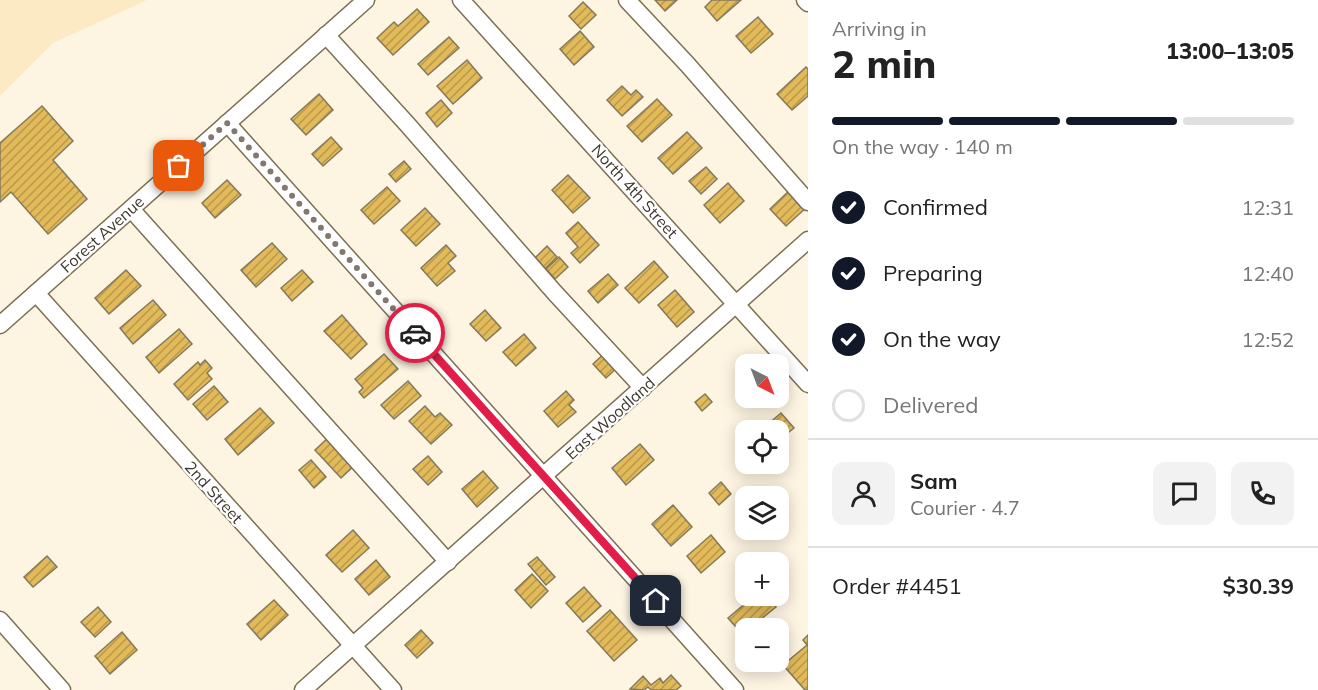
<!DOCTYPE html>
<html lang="en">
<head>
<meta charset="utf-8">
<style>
  body { margin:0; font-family:Mulish,sans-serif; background:#f2f2f2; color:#222; height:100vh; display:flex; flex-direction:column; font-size:22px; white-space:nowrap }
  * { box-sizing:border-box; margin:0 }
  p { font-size:20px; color:#767676 }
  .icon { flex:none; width:33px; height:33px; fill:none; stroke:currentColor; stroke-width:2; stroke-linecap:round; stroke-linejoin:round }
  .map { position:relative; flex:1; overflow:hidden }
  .side { display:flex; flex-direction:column; background:#fff; width:510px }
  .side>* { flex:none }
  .needle { width:39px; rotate:138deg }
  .tools { position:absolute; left:735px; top:354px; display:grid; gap:12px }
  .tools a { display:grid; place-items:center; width:54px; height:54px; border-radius:12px; background:#fff; box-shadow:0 3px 15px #0003; font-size:30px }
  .pin { position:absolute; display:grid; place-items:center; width:51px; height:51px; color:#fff; margin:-26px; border-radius:12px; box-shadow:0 3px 9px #0006 }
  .courier { position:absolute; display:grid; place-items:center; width:60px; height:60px; margin:-30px; border:4px solid #e11d48; border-radius:50%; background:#fff; color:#222; box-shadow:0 2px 8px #0007 }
  .overview em { font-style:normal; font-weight:800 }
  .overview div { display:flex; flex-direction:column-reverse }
  .overview { display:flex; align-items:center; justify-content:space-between; height:102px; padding:0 24px }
  h1 { font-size:39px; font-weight:800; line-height:45px }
  .bar { display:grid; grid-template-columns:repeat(4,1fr); gap:9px 6px; align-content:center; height:72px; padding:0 24px }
  .bar i { height:8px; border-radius:4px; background:#e0e0e0 }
  .bar .current { background:#111827 }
  .bar p { grid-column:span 4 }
  .line { display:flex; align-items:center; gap:15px; padding:0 24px; border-top:2px solid #e0e0e0 }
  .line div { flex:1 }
  .round { display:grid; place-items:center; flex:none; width:63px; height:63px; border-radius:12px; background:#f2f2f2 }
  ol { padding:0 24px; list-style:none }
  li { display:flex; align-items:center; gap:18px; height:66px }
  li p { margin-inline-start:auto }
  li .icon { padding:6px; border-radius:50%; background:#111827; color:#fff; stroke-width:4 }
  li:last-child { color:#767676 }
  li i { width:33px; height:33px; border:3px solid #e0e0e0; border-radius:50% }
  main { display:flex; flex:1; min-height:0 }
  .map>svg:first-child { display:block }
  .built { fill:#fbeac4 }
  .building { fill:url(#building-hatch); stroke:#85795d; stroke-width:1.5 }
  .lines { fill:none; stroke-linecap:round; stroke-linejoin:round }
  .minor-casing { stroke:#7c6f54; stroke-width:19 }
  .minor { stroke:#fff; stroke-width:16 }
  .done { stroke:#80796c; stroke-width:6; stroke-dasharray:0 10.8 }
  .route { stroke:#e11d48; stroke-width:8 }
  .labels { text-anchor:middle; stroke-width:4.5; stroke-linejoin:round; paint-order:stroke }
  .street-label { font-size:16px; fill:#3d372c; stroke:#fff }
</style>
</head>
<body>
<main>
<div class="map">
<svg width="808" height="690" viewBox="0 0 808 690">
  <defs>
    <pattern id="building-hatch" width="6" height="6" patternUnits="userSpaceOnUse" patternTransform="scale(1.5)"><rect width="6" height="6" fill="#e2ba59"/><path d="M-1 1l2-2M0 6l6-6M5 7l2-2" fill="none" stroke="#b8984a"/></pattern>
  </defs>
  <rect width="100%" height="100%" fill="#fdf4e2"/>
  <path class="built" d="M0,0H147L53,43L0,96Z"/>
  <g class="building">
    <path d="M655,0H677L665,11Z"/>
    <path d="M712,0H741L717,21L705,7Z"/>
    <path d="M583,2L596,15L581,29L569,16Z"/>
    <path d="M417,9L429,22L393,55L377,38L394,22L398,26Z"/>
    <path d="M758,17L773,34L751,53L736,36Z"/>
    <path d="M580,31L594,47L574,65L560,49Z"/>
    <path d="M449,37L459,48L428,75L418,64Z"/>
    <path d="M467,60L482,78L453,104L437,86Z"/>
    <path d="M806,67L808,69V96L792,110L777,94Z"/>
    <path d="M622,86L631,95L636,90L643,97L622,116L607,100Z"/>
    <path d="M319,94L333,110L306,135L291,119Z"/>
    <path d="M657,99L672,115L642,142L627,126Z"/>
    <path d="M441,100L452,113L437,127L426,113Z"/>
    <path d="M42,106L73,141L53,160L87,199L48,234L11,192L0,202V143Z"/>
    <path d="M687,132L702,148L673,174L658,158Z"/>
    <path d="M331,137L342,149L323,166L312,154Z"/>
    <path d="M404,161L411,169L396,182L389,174Z"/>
    <path d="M706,167L717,179L701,194L689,181Z"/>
    <path d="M568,175L590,198L573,213L552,190Z"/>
    <path d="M227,180L241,195L215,218L202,203Z"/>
    <path d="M728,183L744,201L720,223L704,205Z"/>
    <path d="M387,187L400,201L374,224L361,210Z"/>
    <path d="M791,189L807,207L786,226L770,209Z"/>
    <path d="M425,208L440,224L416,246L401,230Z"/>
    <path d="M578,222L599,245L580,263L571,253L578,247L566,233Z"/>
    <path d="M272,243L287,259L256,287L241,270Z"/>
    <path d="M446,245L456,256L448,263L455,271L437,286L421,268Z"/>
    <path d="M547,246L557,257L545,269L535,258Z"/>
    <path d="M559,257L568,267L555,279L546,269Z"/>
    <path d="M654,261L668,277L639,303L625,288Z"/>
    <path d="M126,270L141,286L109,314L95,298Z"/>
    <path d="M302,270L313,282L292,301L281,288Z"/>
    <path d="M608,274L618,285L598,303L588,291Z"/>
    <path d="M675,290L694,312L677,327L658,305Z"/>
    <path d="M153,300L166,315L133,344L120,328Z"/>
    <path d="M485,310L501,328L486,341L470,324Z"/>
    <path d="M342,315L367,344L351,359L324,331Z"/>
    <path d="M179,329L192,344L159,373L146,357Z"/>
    <path d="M524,334L536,348L516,366L503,352Z"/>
    <path d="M607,351L620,365L606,378L593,364Z"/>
    <path d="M384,354L398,369L364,398L359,392L363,388L355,379Z"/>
    <path d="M205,360L212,368L207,373L212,379L188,400L174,384L198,362L200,365Z"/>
    <path d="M408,381L421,396L394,419L381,405Z"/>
    <path d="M214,386L228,402L207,420L193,404Z"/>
    <path d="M566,391L574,400L569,405L576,412L558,427L544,411Z"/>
    <path d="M705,394L712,402L702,411L695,402Z"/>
    <path d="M425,406L435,417L440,413L452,425L431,444L409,421Z"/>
    <path d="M260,408L274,423L238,455L225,439Z"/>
    <path d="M781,413L794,428L778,441V430H761Z"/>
    <path d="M330,436L356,464L341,478L315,450Z"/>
    <path d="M640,444L654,460L626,485L612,468Z"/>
    <path d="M428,456L442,472L428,485L413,469Z"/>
    <path d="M311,460L326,477L314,488L299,470Z"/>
    <path d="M483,471L498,488L477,507L462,489Z"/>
    <path d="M721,482L731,494L719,505L709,493Z"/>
    <path d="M673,505L692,527L671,546L652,524Z"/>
    <path d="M353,530L369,548L342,572L326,555Z"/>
    <path d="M711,535L725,552L701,573L687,556Z"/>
    <path d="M47,556L57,567L33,587L24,577Z"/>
    <path d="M537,557L555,577L546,585L528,564Z"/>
    <path d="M376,560L390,577L369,595L355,579Z"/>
    <path d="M532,574L548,591L531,608L515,590Z"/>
    <path d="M584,587L601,606L583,622L566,603Z"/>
    <path d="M754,596H766L776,607L750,628H746V633L743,635L728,618Z"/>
    <path d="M274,600L288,615L261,640L247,624Z"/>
    <path d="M98,607L111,622L95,637L81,622Z"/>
    <path d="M610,610L637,640L614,661L587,631Z"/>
    <path d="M421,630L433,643L417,658L405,645Z"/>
    <path d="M122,632L137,650L110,674L95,656Z"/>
    <path d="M808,635V690H805L783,665L807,645L803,640Z"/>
    <path d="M671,675L681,686L676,690H651L648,687L644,690L630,689L643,676L651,685L660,678L663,683Z"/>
  </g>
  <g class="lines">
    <g class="minor-casing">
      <g id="minor">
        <path d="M461,0L808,384"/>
        <path d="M627,0L687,64L808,202"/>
        <path d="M805,0L808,3"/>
        <path d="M326,35L407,124L555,293L643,388"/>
        <path d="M227,123L735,690"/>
        <path d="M131,209L448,562"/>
        <path d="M36,293L393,690"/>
        <path d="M0,325L366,0"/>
        <path d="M0,620L62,690"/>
        <path d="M303,690L808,240"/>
      </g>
    </g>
    <use href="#minor" class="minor"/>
  </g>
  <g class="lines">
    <path class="done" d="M179,166L227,123L415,333"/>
    <path class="route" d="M415,333L656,601"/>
  </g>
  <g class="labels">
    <g class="street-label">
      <text transform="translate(635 191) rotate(48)" y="6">North 4th Street</text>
      <text transform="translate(102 234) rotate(-42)" y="6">Forest Avenue</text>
      <text transform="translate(610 418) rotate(-42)" y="6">East Woodland</text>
      <text transform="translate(214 492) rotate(48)" y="6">2nd Street</text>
    </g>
  </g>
</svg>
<div class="tools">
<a><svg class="needle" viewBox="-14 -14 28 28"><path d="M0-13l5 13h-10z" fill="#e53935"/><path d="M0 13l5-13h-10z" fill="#767676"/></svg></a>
<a><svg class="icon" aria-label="locate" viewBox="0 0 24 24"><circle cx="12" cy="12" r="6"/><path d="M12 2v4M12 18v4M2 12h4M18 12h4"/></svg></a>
<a><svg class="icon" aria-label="layers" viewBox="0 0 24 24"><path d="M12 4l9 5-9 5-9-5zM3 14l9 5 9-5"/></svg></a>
<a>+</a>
<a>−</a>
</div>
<div class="pin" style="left:179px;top:166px;background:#ea580c"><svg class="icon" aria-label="bag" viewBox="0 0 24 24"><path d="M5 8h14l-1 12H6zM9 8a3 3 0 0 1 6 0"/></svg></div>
<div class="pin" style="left:656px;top:601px;background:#1f2937"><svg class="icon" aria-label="home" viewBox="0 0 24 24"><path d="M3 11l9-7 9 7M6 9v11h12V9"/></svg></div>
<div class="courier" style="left:415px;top:333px"><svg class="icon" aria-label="car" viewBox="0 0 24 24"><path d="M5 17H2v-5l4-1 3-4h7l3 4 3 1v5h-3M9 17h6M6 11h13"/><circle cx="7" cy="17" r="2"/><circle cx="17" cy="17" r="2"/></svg></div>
</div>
<section class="side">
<div class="overview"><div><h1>2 min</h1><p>Arriving in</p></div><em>13:00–13:05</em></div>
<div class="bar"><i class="current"></i><i class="current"></i><i class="current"></i><i></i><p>On the way · 140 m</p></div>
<ol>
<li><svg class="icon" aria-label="check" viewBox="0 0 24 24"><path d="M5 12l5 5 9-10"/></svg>Confirmed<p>12:31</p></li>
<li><svg class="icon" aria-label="check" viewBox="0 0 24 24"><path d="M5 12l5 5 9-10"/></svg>Preparing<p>12:40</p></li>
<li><svg class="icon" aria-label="check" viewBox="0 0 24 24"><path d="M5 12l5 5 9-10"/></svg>On the way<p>12:52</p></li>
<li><i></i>Delivered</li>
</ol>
<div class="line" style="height:108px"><a class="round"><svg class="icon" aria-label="person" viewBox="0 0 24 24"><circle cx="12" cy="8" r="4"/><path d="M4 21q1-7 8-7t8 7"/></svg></a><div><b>Sam</b><p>Courier · 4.7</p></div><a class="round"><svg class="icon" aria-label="chat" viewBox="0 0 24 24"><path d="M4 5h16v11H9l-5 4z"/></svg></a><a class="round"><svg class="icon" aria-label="phone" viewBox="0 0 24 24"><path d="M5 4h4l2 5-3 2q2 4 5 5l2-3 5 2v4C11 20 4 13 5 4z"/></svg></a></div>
<div class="line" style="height:78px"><div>Order #4451</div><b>$30.39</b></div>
</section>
</main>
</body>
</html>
